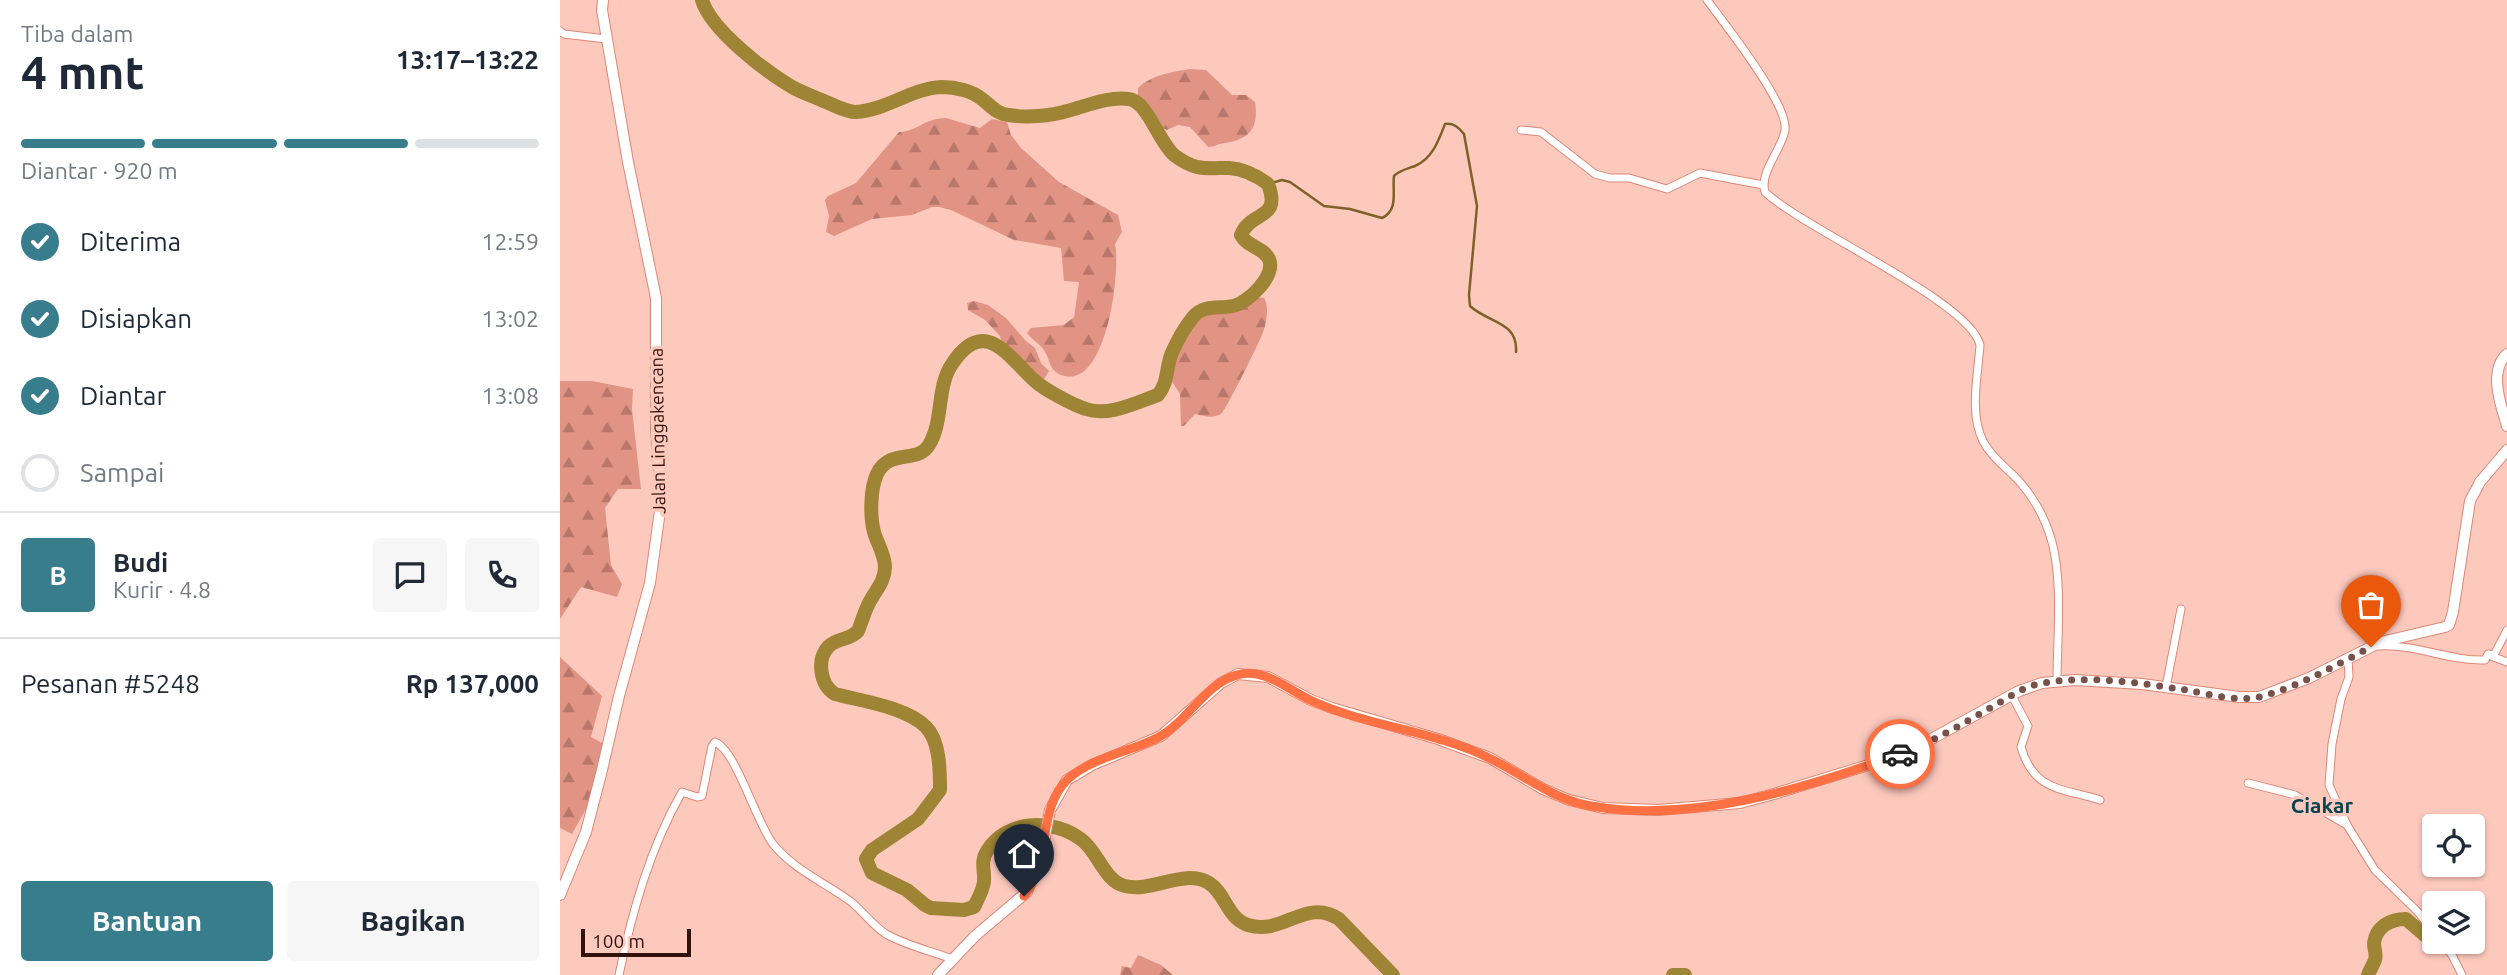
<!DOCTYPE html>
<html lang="id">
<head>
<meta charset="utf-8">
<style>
  body { margin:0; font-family:Ubuntu,sans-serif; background:#f6f6f7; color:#1f2937; height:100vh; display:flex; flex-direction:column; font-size:26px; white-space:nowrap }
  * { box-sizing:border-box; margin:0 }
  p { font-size:23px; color:#747a83 }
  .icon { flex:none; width:38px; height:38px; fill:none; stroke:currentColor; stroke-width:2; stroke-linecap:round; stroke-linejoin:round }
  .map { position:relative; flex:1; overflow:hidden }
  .drawer { display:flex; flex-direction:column; background:#fff; width:560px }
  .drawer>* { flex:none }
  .fabs { position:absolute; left:1862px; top:814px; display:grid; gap:14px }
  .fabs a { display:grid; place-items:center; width:63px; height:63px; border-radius:7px; background:#fff; box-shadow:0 2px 5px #0004; font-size:35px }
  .scale { position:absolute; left:21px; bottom:18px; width:110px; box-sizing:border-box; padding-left:7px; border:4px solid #30110b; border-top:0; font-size:19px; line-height:24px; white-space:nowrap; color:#30110b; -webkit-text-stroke:5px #fec9bd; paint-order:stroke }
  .pin { position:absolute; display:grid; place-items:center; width:60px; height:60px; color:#fff; margin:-72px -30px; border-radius:50% 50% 50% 0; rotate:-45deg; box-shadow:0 0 7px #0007 }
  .pin .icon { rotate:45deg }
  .courier { position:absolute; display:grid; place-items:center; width:70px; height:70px; margin:-35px; border:5px solid #ff7043; border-radius:50%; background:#fff; color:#222; box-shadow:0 2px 9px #0007 }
  .headline em { font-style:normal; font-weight:700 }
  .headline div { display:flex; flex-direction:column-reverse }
  .headline { display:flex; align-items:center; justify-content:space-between; height:119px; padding:0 21px }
  h1 { font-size:46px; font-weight:700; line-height:52px }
  .bar { display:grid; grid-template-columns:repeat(4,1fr); gap:10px 7px; align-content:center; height:84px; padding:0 21px }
  .bar i { height:9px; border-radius:5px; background:#e0e1e3 }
  .bar .selected { background:#387d8b }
  .bar p { grid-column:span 4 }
  .line { display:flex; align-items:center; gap:18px; padding:0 21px; border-top:2px solid #e0e1e3 }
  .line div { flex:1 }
  .round { display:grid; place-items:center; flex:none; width:74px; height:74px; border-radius:7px; background:#f6f6f7 }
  ol { padding:0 21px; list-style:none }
  li { display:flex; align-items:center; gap:21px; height:77px }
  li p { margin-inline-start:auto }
  li .icon { padding:7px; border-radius:50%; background:#387d8b; color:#fff; stroke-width:4 }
  li:last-child { color:#747a83 }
  li i { width:38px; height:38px; border:4px solid #e0e1e3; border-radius:50% }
  .cta { display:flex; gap:14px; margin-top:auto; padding:14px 21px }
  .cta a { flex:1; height:80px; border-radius:7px; background:#387d8b; color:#fff; font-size:28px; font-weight:700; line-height:80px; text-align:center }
  .cta a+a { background:#f6f6f7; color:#1f2937 }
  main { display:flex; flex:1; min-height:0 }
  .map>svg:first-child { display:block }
  .forest { fill:url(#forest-firs) }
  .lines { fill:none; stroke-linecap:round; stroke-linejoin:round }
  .stream { stroke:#7d6228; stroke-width:2.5 }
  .river { stroke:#9e8535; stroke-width:14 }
  .street-casing { stroke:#db8877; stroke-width:9 }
  .secondary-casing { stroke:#db8877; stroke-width:12 }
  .street { stroke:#fff; stroke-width:7 }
  .secondary { stroke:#fff; stroke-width:10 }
  .done { stroke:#785149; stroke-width:7; stroke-dasharray:0 12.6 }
  .route { stroke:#ff7043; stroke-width:9 }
  .labels { text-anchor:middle; stroke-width:7; stroke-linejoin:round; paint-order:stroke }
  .street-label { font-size:18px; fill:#30110b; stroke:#fec9bd }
  .quarter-label { font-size:21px; font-weight:bold; fill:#074550; stroke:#fec9bd }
</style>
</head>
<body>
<main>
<section class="drawer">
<div class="headline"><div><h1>4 mnt</h1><p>Tiba dalam</p></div><em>13:17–13:22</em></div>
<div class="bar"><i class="selected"></i><i class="selected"></i><i class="selected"></i><i></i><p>Diantar · 920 m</p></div>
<ol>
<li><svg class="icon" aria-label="check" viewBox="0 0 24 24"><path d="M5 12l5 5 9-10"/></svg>Diterima<p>12:59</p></li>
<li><svg class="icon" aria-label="check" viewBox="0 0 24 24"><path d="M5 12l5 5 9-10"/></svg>Disiapkan<p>13:02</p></li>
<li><svg class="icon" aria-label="check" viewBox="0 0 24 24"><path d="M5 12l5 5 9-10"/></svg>Diantar<p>13:08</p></li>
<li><i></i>Sampai</li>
</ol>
<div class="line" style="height:126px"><b class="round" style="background:#387d8b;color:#fff">B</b><div><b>Budi</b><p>Kurir · 4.8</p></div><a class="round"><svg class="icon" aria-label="chat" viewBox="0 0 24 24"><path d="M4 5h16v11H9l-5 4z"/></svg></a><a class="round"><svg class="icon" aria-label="phone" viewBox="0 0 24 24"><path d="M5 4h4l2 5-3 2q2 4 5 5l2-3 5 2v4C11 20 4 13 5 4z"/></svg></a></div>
<div class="line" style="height:91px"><div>Pesanan #5248</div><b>Rp 137,000</b></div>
<div class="cta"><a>Bantuan</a><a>Bagikan</a></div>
</section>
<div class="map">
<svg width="1947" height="975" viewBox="0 0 1947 975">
  <defs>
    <pattern id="forest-firs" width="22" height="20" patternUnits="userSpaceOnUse" patternTransform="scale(1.75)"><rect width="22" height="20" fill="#e19484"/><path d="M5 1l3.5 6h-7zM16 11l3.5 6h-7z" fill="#b7776a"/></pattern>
  </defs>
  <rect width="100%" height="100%" fill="#fec9bd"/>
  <g class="forest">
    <path d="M630,69L646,70L672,95H686L695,102C699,128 690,139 665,143C659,143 655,147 648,147L630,127L618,125L607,130L598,126L589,106L578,96V88C591,75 612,72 630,69Z"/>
    <path d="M386,118L420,128L432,119L447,122L451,135L461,148L499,182L558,215L562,232L555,244C561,272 546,396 499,374C489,369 490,360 485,352C481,344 472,340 467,333L471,328L504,325L514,317L519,282L504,281L501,248L454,240L391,210L379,207H372L352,215L312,219L274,236L266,232L269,216L265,200L268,196L296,183L339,132C359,131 362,119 386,118Z"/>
    <path d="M695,297L704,298C710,308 706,325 702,335C698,345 665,412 661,414C652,419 644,416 635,414L624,426H621L620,394L611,380L607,358L611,341L622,327L631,324L637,315L656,310L677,309Z"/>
    <path d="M414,301L428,305L446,318L466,341L475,348L481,363L489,371L484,379L470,381L447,361L440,336L425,320L408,310L407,303Z"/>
    <path d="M0,381H32L73,389L72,409L81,489H58L45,508L51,565L62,584L57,597L21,587L0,619Z"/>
    <path d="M0,657L42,696L31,737L44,744L36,791L12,834L0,828Z"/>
    <path d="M578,955L601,965L613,975H560L562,966L571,968Z"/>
  </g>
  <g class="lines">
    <path class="stream" d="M708,184L722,180L730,182L764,206L790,209L822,218C839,210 832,191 834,176C840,170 847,169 855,166C872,159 879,140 885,124C894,123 898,127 904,134L917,206L909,295L910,306C928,323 958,321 956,352"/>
    <g class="river">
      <path d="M142,0C151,30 205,71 232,87C243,93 255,97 266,102C276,106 286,112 296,112C327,110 352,88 382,87C396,87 412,91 422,99C431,106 437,114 449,115C466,118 491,116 507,111C526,106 549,96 569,99C587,101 599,142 614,155C635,171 645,168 669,168C684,169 696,175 708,184C722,221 691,210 681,235C687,247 703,247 709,259C716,276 688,303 673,306C658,309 644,304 633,317C625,327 616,343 611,355C606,369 608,383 598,395C577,402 549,417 526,409C513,405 485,390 475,381C449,358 425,314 392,364C376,388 384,420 369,445C358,464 329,448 317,474C310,489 310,517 314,532C317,543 325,555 325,567C325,581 316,590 310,601C305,610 302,621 298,631C290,640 278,638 269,646C256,659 260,685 275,694C301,701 347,707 366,727C380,741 380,771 380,790L358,819L312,850L306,859L312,873L347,890L365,905L371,908L404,910L414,907C418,899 423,890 424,882C425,870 420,862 427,851C447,819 494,818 522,840C538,852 545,882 565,886C592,893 624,868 649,883C666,894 667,918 688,925C723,936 746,897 779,919L833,975"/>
      <path d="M1113,975H1125"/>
      <path d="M1808,975C1810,970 1813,965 1815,960C1817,954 1814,950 1814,943C1816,927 1830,919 1846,919L1875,944"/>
    </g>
    <g class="street-casing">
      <g id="street">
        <path d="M1147,0C1164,23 1229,105 1225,130C1222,150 1199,172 1205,192C1244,229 1411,302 1420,345C1418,375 1409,413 1423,441C1431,457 1447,468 1459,481C1474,498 1486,520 1492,542C1503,584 1497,638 1497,682"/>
        <path d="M0,31L4,34L46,39"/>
        <path d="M961,130L981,132L1035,174L1050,178H1069L1107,189L1140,173L1203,185"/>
        <path d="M1819,646C1856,644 1889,661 1925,660L1928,654L1934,655L1947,630"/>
        <path d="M1931,656L1947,662"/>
        <path d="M1788,659L1789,677L1781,699L1772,744L1769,785L1787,825L1815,870L1858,912L1874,932"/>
        <path d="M1606,687L1621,609"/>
        <path d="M1452,696L1468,726L1461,747C1474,792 1503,788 1540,800"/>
        <path d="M1688,783L1735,795L1787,825"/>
        <path d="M1882,942L1892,955L1902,975"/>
        <path d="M59,975C72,912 90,848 122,792L137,797L142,796L152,746L155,742C176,750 196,822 213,844C234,870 264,882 290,901C303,911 313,926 326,934C345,945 371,951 392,959"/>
      </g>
    </g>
    <g class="secondary-casing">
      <g id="secondary">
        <path d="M1947,354C1928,371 1941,406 1947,426"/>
        <path d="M0,895L26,832L42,770L59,696L90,583L102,496L96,430V298L68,162L42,10L43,0"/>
        <path d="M378,975L415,936L467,892L482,852L490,810L507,780L532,765L601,736L661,683L678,674L708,677L751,700L772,708L878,739L930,758L983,789L1009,800L1043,808L1098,810L1180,803L1214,794L1315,763L1355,748L1459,691L1482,683L1515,680L1582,684L1679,697H1699L1749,678L1821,642L1885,627L1889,625L1893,612L1910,501L1920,482L1947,450"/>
      </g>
    </g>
    <use href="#street" class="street"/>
    <use href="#secondary" class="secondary"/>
  </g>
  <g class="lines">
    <path class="done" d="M1340,754C1372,742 1401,725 1430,708C1447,699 1463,686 1483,683C1529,675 1580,683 1626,690C1648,694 1677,702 1699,697C1739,687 1776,665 1811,647"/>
    <path class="route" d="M464,896C492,863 476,809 508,779C532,757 571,752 599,737C626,723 647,682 677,675C704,667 727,689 750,700C808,727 874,730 931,759C964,775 994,800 1031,806C1131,824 1247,788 1340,754"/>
  </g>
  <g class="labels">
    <g class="street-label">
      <text transform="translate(98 431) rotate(-91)" y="6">Jalan Linggakencana</text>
    </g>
    <g class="quarter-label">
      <text x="1762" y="813">Ciakar</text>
    </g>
  </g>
</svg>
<div class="fabs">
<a><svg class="icon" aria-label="locate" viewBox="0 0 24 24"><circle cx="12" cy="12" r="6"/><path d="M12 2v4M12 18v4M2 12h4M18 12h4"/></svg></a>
<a><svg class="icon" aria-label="layers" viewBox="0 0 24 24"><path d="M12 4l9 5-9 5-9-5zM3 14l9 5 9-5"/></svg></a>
</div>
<div class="scale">100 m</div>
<div class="pin" style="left:1811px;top:647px;background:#ea580c"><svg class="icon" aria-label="bag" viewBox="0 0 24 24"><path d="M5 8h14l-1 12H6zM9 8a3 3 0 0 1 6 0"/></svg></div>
<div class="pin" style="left:464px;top:896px;background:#1f2937"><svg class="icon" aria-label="home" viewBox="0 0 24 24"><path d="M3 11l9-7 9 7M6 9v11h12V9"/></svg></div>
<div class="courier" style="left:1340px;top:754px"><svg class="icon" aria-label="car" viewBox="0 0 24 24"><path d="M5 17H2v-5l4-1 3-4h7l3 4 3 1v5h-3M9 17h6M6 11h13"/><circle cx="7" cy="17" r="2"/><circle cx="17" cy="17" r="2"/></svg></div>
</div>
</main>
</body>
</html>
